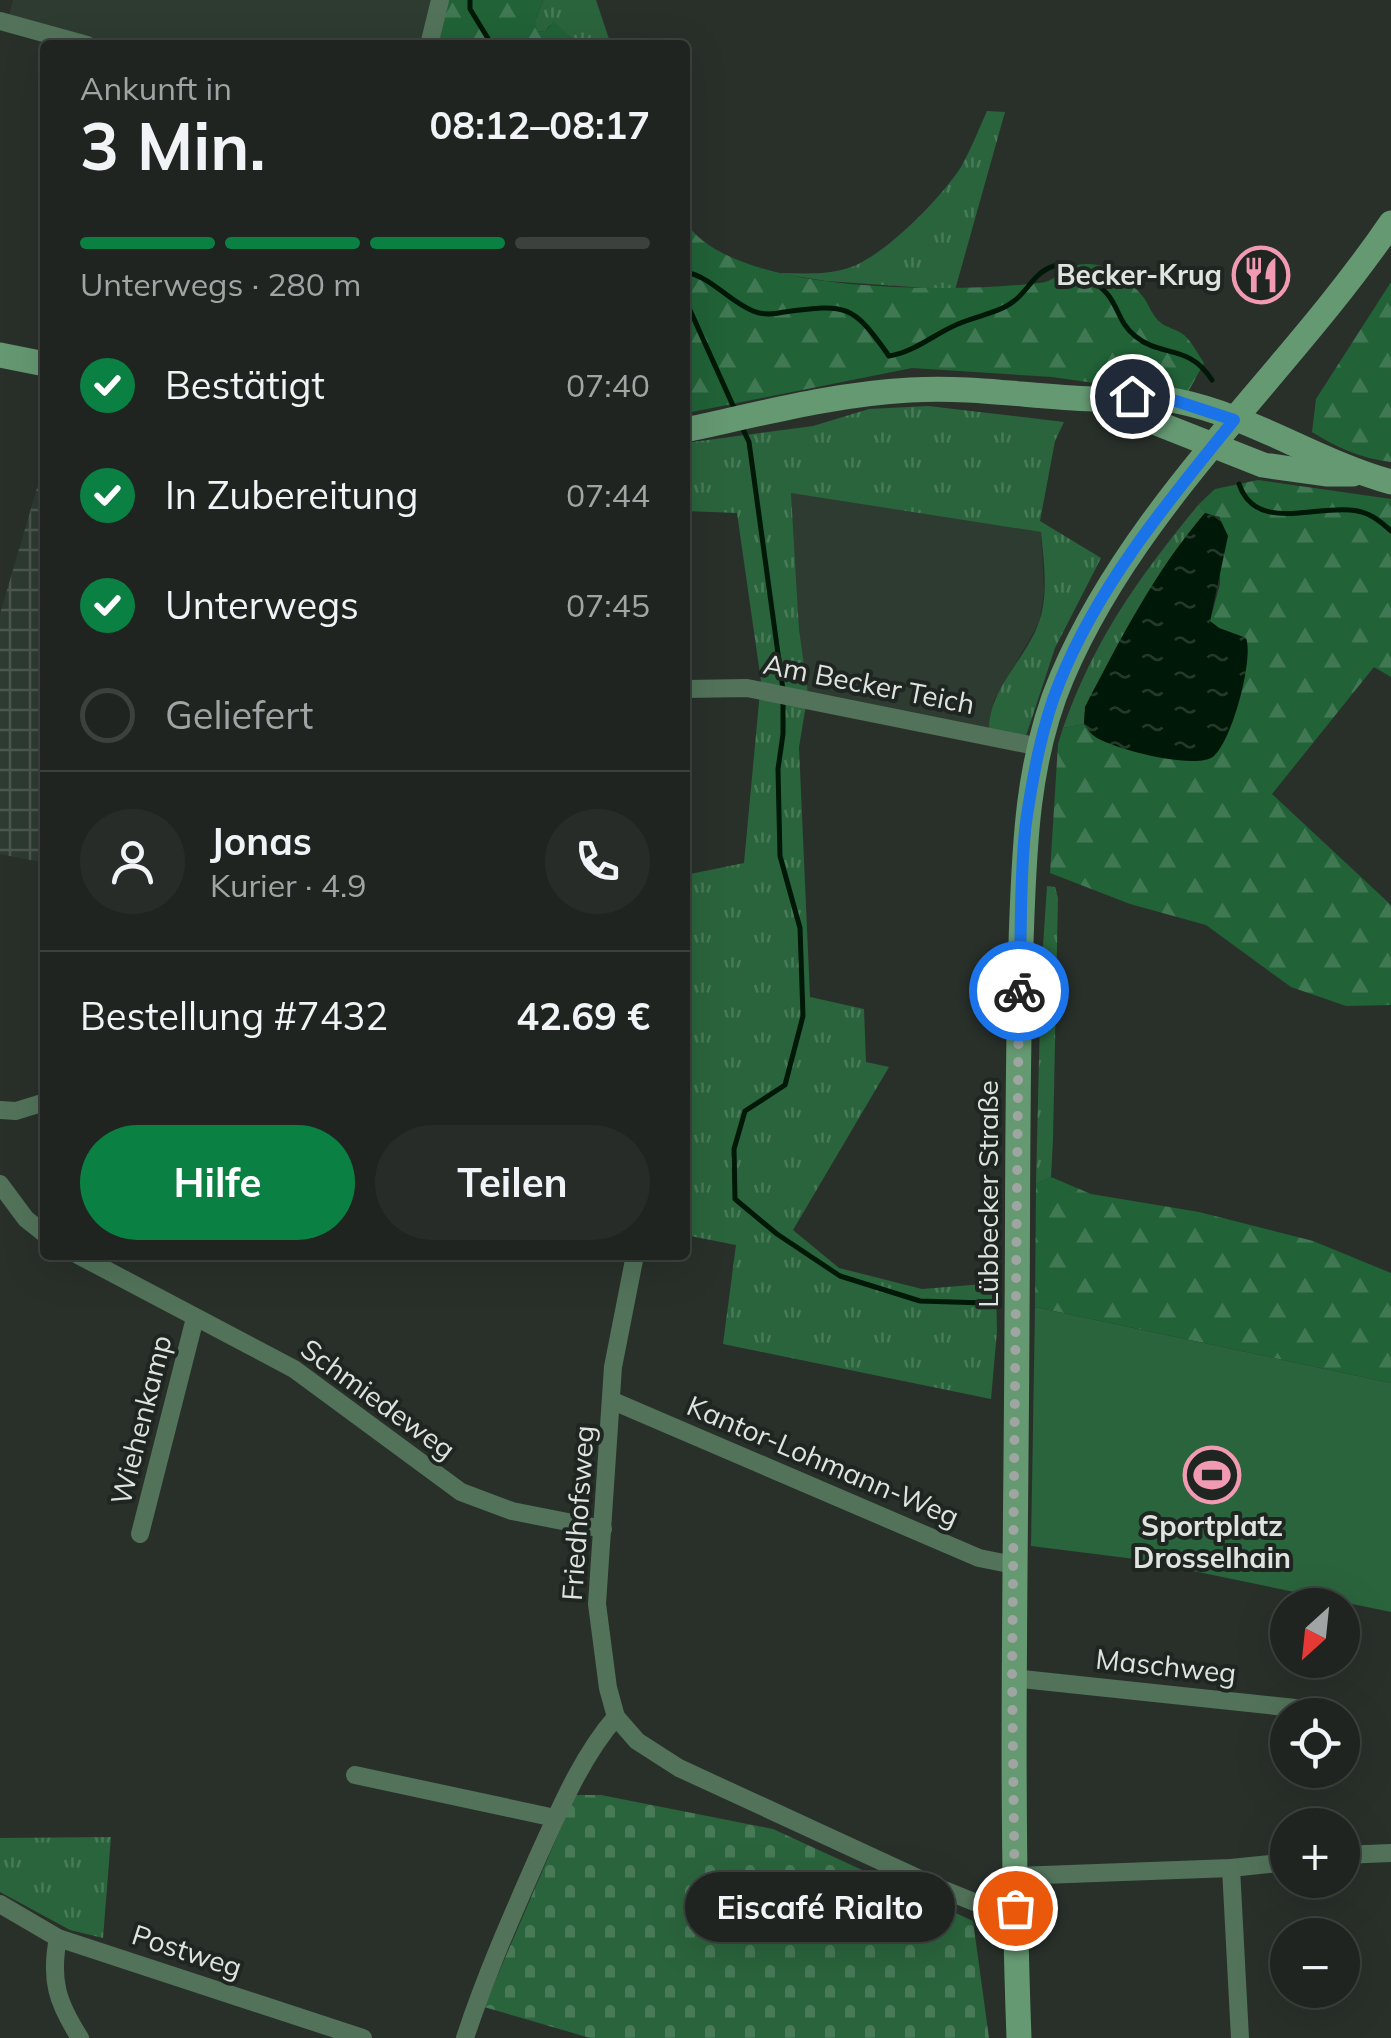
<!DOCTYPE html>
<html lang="de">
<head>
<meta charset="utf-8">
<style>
  body { margin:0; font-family:Mulish,sans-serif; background:#272c29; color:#f1f3f6; height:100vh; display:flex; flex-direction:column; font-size:38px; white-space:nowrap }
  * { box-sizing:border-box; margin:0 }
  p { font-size:32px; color:#a1a4a5 }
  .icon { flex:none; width:55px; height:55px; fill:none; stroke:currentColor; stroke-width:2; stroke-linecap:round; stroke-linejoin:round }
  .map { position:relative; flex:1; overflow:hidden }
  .panel { position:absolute; left:40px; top:40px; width:650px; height:1220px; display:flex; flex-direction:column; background:#1f2420; border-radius:10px; box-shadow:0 10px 40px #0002,0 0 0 2px #3c413e }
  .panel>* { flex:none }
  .needle { width:65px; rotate:207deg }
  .fabs { position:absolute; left:1270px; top:1588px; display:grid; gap:20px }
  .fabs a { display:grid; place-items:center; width:90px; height:90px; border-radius:50%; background:#1f2420; box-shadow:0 10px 40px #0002,0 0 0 2px #3c413e; font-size:50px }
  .pin { position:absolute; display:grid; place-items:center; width:85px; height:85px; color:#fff; margin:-42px; border:5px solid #fff; border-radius:50%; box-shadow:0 2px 10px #0007 }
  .courier { position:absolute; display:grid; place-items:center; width:100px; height:100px; margin:-50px; border:8px solid #1a73e8; border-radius:50%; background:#fff; color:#222; box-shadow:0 2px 12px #0007 }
  .bubble { position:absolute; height:70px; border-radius:35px; background:#1f2420; box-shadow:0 10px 40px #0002,0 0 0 2px #3c413e; font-size:32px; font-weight:700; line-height:70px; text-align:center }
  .head em { font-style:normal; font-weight:700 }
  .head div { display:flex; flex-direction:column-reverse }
  .head { display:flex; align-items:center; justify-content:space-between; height:170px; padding:0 40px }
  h1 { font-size:65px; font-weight:700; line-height:75px }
  .bar { display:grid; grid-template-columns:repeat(4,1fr); gap:15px 10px; align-content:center; height:120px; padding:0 40px }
  .bar i { height:12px; border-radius:8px; background:#3c413e }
  .bar .current { background:#0b8043 }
  .bar p { grid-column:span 4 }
  .line { display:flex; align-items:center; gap:25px; padding:0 40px; border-top:2px solid #3c413e }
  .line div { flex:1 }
  .round { display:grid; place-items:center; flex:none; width:105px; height:105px; border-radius:52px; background:#272c29 }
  ol { padding:0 40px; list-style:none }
  li { display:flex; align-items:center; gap:30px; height:110px }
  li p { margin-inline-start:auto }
  li .icon { padding:10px; border-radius:50%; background:#0b8043; color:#fff; stroke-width:4 }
  li:last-child { color:#a1a4a5 }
  li i { width:55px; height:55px; border:5px solid #3c413e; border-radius:50% }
  .action { display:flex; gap:20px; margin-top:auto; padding:20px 40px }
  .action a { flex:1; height:115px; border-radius:60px; background:#0b8043; color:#fff; font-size:40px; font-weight:700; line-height:115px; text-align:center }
  .action a+a { background:#272c29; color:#f1f3f6 }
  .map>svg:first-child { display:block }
  .built { fill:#2e3b31 }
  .industrial { fill:url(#industrial-grid) }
  .grass { fill:url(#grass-tufts) }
  .forest { fill:url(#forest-firs) }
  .cemetery { fill:url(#cemetery-stones) }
  .park { fill:#2a643c }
  .water { fill:url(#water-ripples) }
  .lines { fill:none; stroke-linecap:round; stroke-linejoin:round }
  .stream { stroke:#001807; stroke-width:5 }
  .minor { stroke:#52735a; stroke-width:18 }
  .secondary { stroke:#659972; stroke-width:25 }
  .done { stroke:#9fa5a0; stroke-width:10; stroke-dasharray:0 18 }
  .route { stroke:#1a73e8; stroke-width:12 }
  .labels { text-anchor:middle; stroke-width:8; stroke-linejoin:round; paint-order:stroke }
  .poi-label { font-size:28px; font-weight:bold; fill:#dfe4e0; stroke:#1f2621; text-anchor:end }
  .street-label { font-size:28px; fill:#dfe4e0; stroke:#1f2621 }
</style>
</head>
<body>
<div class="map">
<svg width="1391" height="2038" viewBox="0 0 1391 2038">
  <defs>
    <pattern id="industrial-grid" width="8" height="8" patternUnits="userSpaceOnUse" patternTransform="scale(2.5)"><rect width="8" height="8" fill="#2e3b31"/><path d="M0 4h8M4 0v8" fill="none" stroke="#4c574f"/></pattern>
    <pattern id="grass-tufts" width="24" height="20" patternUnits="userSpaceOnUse" patternTransform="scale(2.5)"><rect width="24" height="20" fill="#2a643c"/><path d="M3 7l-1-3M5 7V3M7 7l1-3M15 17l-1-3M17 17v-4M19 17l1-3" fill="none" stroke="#487a58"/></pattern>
    <pattern id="forest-firs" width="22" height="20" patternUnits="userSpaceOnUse" patternTransform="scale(2.5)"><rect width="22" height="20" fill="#216237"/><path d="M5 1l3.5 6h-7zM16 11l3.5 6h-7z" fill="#417854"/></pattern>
    <pattern id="cemetery-stones" width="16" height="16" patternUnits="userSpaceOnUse" patternTransform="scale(2.5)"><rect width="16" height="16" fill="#2a643c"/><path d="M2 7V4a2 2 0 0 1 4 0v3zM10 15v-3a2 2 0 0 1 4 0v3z" fill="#487a58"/></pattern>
    <pattern id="water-ripples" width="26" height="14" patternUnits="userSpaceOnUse" patternTransform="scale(2.5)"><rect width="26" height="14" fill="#001807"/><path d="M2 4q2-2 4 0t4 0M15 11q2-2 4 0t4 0" fill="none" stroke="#25392b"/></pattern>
  </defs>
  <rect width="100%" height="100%" fill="#29302a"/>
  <g class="built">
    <path d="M13,0H436L424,45L401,40L405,45H65L6,28Z"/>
    <path d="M791,492L1041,532L1044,591L1039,623L994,700L989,729L808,693L799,629Z"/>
  </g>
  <path class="industrial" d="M40,478L45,479V863L0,854V614Z"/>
  <g class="grass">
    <path d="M543,0H596L611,45C603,45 593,47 585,45C571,42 565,28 550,25L545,32L536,31V18Z"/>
    <path d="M987,111L1005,112L955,290L826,281L777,273C802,273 830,276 854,266C889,251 940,199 961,167C971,149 979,129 987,111Z"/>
    <path d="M928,406L1064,422L1055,441L1040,521L1101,558L1055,648L1026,736L989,729C990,688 1024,661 1038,625C1049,597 1044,562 1041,532L791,493L799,629L808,693L799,747L810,997L864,1009L866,1062L889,1067L793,1230L839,1268L922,1289L996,1283L997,1331L991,1399L723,1344L736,1245L685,1235V875L744,863L761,681L737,513L685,511V443L813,426L869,409Z"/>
    <path d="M1199,504L1205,513C1155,571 1121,638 1085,707L1084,724L1063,728C1095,638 1139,577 1199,504Z"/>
    <path d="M1047,886L1055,887L1058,898L1053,1139L1051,1177L1036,1184L1041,976Z"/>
    <path d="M111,1837L103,1938L70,1930L0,1892V1838Z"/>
  </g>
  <g class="forest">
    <path d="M436,0H543L536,18L537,31L545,32L554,21L572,39L585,45H487L485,39L424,43Z"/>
    <path d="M685,221C731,297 959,292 1039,283C1063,281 1063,257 1102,266C1115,269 1135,286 1144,298C1149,305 1153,317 1161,323C1166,327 1175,329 1181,333C1191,339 1197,353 1204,363L1188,392L1173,394L1052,377L912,368L687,413Z"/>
    <path d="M1391,282V462C1360,458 1338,448 1312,432L1316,399Z"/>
    <path d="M1258,480L1391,499V677L1374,667L1272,794L1391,905V1005L1346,1006L1291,987L1206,925L1130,904L1050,873L1058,744L1063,728L1084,724L1093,735L1246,638L1219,628L1210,621L1220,584V517L1205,513L1199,504L1215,489Z"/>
    <path d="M1051,1177L1091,1194L1199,1212L1313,1241L1391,1273V1383L1035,1307L1036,1184Z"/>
  </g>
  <path class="cemetery" d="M575,1795H601L773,1829L973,1921L989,2038H590L484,2007Z"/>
  <path class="park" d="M1035,1307L1391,1383V1612L1135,1559L1031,1546Z"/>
  <path class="water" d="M1205,513L1219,517L1228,536L1210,621L1219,628L1246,638C1254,659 1232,741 1214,756C1197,771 1112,749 1094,736C1091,734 1086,727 1084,724L1085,707C1121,638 1155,571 1205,513Z"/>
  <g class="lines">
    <g class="stream">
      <path d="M470,0V9L492,45"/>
      <path d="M685,272C712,277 728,301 753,311C762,315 775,314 784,312C846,304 852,303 889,356C915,352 934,334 958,324C976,316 999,313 1014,301C1028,291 1034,272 1054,266C1066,263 1086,276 1095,283C1120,300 1115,320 1135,336C1161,358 1188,343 1212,380"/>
      <path d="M685,299L735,410"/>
      <path d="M741,425L749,442L783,690"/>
      <path d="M1239,484C1255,532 1313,506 1350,510C1368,511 1379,520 1391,531"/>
      <path d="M783,701V734L778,769L780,856L800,928L803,1016L785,1085L745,1111L734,1149L735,1199L777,1234L840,1276L920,1301L985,1303"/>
    </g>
    <g class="minor">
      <path d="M0,21L87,45"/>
      <path d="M429,45L440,0"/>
      <path d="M685,689L747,688L1040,747"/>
      <path d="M0,1110L16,1111L45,1102"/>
      <path d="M0,1184L26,1219L45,1234"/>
      <path d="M78,1255L294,1369L461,1492L512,1511L603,1529"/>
      <path d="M613,1401L979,1558L1014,1565"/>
      <path d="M140,1534L195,1318"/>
      <path d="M1012,1678L1314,1710"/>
      <path d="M616,1717L637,1741L679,1768L937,1887L979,1904L1015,1909"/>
      <path d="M355,1775L555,1818"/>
      <path d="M1342,1855L1391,1853"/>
      <path d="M1231,1868L1240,2038"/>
      <path d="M1014,1876L1231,1868L1288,1862"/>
      <path d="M0,1904L58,1938L363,2038"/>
      <path d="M58,1938C50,1980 57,2002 80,2038"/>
      <path d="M465,2038C485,1977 511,1918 537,1859C559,1811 581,1757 616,1717L608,1688L597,1604L613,1367L635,1255"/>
    </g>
    <g class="secondary">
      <path d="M0,355L45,364"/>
      <path d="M1101,401L1263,465L1326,474H1353"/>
      <path d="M685,430C760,414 834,394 910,390C972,386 1032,397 1093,399C1122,400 1148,396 1177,401C1252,416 1318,462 1391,482"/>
      <path d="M1019,2038C1010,1799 1016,1560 1017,1321C1018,1195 1017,1069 1021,943C1024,853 1026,761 1062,677C1136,503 1286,377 1391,223"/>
    </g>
  </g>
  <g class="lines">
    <path class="done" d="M1015,1908L1012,1678L1019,991"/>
    <path class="route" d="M1019,991C1022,935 1019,878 1026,822C1033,775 1042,725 1060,681C1099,584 1169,500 1234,420L1176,401L1132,396"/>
  </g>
  <defs>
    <g id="restaurant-ring" transform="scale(2.875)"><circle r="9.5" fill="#1f2621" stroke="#f19ab2" stroke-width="1.5"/><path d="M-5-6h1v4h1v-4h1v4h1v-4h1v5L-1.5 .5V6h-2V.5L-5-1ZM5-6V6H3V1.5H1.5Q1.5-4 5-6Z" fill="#f19ab2"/></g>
    <g id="stadium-ring" transform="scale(2.875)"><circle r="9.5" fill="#1f2621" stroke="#f19ab2" stroke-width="1.5"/><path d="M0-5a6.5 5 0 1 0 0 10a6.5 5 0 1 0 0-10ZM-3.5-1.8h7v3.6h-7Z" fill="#f19ab2"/></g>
  </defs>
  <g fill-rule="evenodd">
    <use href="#restaurant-ring" x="1261" y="275"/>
    <use href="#stadium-ring" x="1212" y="1475"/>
  </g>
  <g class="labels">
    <g class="poi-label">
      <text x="1222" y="285">Becker-Krug</text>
      <text x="1212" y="1536" text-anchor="middle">Sportplatz<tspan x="1212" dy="32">Drosselhain</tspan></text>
    </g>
    <g class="street-label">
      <text transform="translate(869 684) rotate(11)" y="10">Am Becker Teich</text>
      <text transform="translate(988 1194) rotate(-90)" y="10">Lübbecker Straße</text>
      <text transform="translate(378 1399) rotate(36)" y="10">Schmiedeweg</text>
      <text transform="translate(141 1420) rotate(-76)" y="10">Wiehenkamp</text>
      <text transform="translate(823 1461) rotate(23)" y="10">Kantor-Lohmann-Weg</text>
      <text transform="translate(578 1513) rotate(-86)" y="10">Friedhofsweg</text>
      <text transform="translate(1166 1666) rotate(6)" y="10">Maschweg</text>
      <text transform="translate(187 1951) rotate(18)" y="10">Postweg</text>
    </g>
  </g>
</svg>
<div class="fabs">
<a><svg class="needle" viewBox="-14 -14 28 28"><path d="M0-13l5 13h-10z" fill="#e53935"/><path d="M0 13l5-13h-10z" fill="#a1a4a5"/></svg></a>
<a><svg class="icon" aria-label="locate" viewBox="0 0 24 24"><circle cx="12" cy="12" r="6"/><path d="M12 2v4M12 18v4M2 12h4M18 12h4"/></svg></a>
<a>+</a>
<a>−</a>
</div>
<div class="pin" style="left:1015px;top:1908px;background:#ea580c"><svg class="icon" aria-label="bag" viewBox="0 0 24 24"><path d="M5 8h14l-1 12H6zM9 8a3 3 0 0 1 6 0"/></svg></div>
<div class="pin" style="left:1132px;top:396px;background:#1f2937"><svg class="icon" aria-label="home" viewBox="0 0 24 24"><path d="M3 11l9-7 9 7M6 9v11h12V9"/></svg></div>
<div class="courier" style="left:1019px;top:991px"><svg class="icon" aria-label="bike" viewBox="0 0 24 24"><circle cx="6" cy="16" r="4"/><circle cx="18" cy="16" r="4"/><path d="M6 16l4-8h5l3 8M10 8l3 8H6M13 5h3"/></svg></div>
<div class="bubble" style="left:685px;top:1872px;width:270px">Eiscafé Rialto</div>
<section class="panel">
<div class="head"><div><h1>3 Min.</h1><p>Ankunft in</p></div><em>08:12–08:17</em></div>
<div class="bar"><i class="current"></i><i class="current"></i><i class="current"></i><i></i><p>Unterwegs · 280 m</p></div>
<ol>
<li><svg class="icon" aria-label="check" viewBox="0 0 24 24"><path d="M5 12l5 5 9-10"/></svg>Bestätigt<p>07:40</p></li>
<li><svg class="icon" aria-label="check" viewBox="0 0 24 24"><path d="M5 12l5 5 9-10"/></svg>In Zubereitung<p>07:44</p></li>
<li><svg class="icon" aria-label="check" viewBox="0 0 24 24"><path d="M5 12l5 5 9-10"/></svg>Unterwegs<p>07:45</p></li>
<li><i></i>Geliefert</li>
</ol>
<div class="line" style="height:180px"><a class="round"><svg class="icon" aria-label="person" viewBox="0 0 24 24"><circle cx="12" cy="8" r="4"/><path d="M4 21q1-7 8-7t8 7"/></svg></a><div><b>Jonas</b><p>Kurier · 4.9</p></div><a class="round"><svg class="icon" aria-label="phone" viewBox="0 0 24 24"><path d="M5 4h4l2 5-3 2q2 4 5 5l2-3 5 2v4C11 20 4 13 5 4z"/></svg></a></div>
<div class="line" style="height:130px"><div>Bestellung #7432</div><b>42.69 €</b></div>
<div class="action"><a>Hilfe</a><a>Teilen</a></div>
</section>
</div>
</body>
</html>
